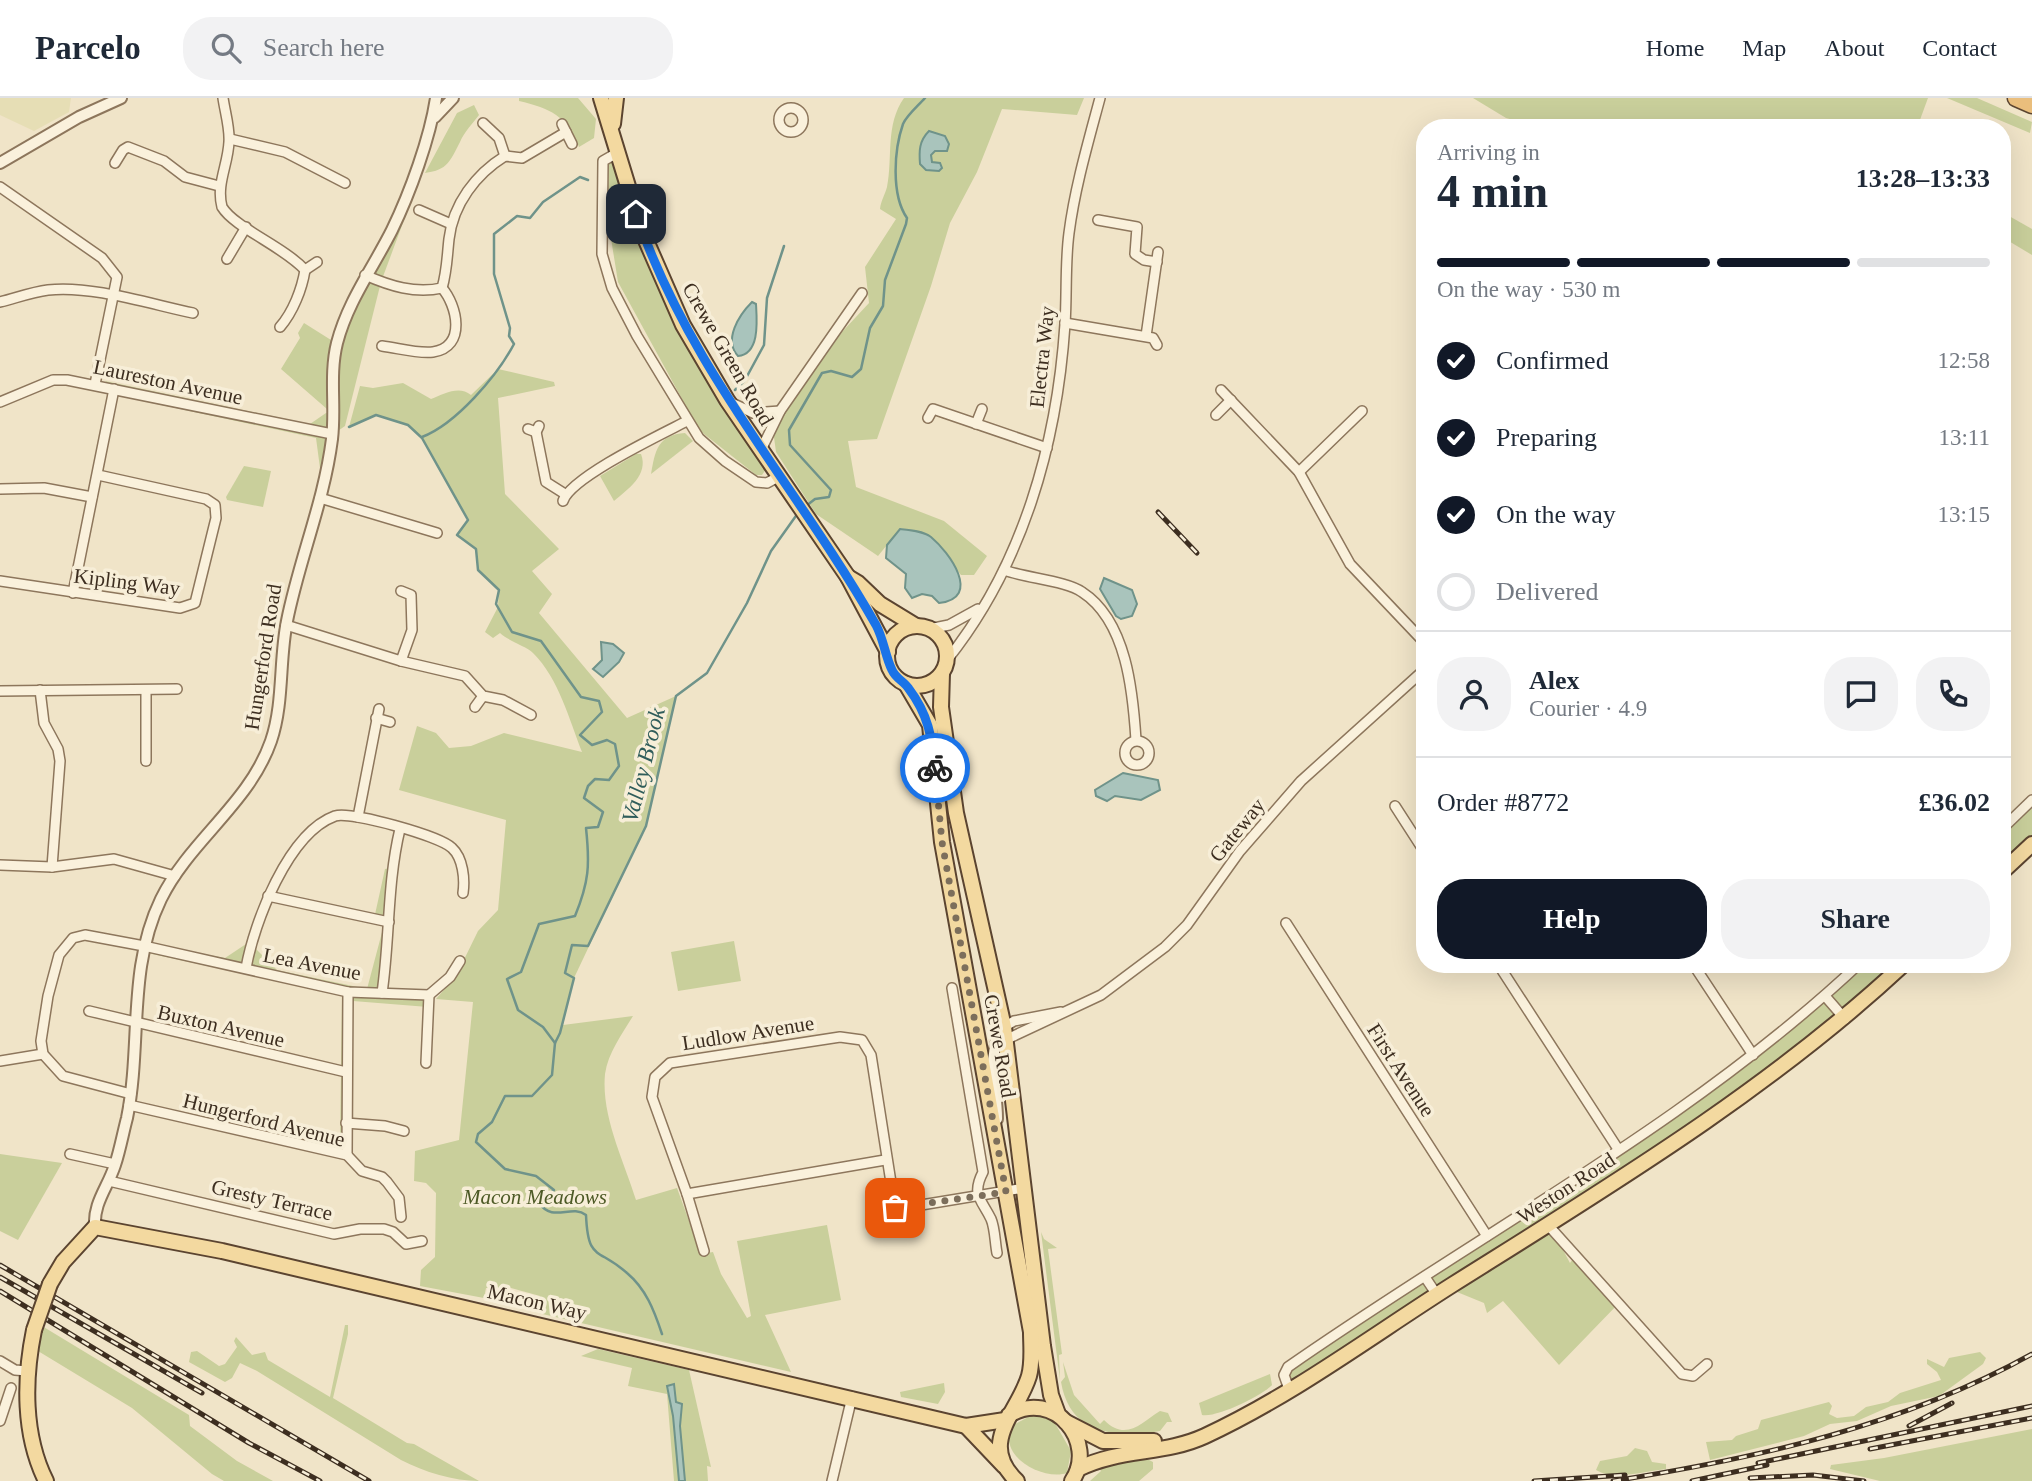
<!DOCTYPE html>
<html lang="en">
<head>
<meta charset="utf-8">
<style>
  body { margin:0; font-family:Georgia,serif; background:#f2f2f3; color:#1f2937; height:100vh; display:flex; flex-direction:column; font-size:26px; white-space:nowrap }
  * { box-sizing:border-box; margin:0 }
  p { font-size:23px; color:#747a83 }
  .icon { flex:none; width:38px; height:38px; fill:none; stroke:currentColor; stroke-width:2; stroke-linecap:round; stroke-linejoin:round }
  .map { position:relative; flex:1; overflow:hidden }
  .drawer { position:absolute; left:1416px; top:21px; width:595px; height:854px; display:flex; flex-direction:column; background:#fff; border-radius:28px; box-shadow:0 7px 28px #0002 }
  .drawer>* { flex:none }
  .pin { position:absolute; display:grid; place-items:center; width:60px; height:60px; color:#fff; margin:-30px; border-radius:14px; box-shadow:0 4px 10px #0006 }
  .courier { position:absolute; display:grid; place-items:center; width:70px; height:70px; margin:-35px; border:5px solid #1a73e8; border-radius:50%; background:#fff; color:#222; box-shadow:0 2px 9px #0007 }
  .head em { font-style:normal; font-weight:600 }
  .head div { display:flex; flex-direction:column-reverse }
  .head { display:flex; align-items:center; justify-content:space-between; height:119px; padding:0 21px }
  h1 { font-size:46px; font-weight:600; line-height:52px }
  .bar { display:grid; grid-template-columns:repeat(4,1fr); gap:10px 7px; align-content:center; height:84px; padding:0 21px }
  .bar i { height:9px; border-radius:5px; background:#e0e1e3 }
  .bar .on { background:#111827 }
  .bar p { grid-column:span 4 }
  .line { display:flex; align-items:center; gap:18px; padding:0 21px; border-top:2px solid #e0e1e3 }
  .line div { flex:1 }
  .round { display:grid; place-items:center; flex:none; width:74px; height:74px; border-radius:28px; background:#f2f2f3 }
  ol { padding:0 21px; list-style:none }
  li { display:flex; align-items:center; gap:21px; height:77px }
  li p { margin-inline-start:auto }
  li .icon { padding:7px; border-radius:50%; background:#111827; color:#fff; stroke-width:4 }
  li:last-child { color:#747a83 }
  li i { width:38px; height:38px; border:4px solid #e0e1e3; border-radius:50% }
  .primary-button { display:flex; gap:14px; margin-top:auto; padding:14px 21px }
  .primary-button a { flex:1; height:80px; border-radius:28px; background:#111827; color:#fff; font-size:28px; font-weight:600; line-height:80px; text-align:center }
  .primary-button a+a { background:#f2f2f3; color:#1f2937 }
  header { display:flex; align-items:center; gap:42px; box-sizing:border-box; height:98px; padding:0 35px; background:#fff; border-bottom:2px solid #e0e1e3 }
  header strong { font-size:33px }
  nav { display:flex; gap:38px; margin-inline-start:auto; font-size:24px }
  .search { width:490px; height:63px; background:#f2f2f3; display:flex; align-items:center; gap:18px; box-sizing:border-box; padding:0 24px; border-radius:28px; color:#747a83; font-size:26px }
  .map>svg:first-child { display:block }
  .farmland { fill:#e6deb5 }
  .green { fill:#c9cf9b }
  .water { fill:#a9c4bc; stroke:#6f938a; stroke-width:2 }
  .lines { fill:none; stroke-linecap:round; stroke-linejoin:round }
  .stream { stroke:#6f938a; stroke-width:2.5 }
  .minor-casing { stroke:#8d765c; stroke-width:12 }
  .tertiary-casing { stroke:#8d765c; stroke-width:14 }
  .primary-casing { stroke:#5b4430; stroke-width:18 }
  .trunk-casing { stroke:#5b4430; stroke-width:19 }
  .minor { stroke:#faf1dc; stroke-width:9 }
  .tertiary { stroke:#faf1dc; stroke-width:10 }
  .primary { stroke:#f3d9a0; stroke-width:14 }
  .trunk { stroke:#eabe7c; stroke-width:16 }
  .rail-casing { stroke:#3d2e20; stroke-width:5 }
  .rail { stroke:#f7eed8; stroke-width:2.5; stroke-dasharray:8; stroke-linecap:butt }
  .primary-bridge-casing { stroke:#5b4430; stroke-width:18; stroke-linecap:butt }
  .primary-bridge { stroke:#f3d9a0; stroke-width:14 }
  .done { stroke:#7c6e5b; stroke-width:7; stroke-dasharray:0 12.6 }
  .route { stroke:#1a73e8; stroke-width:9 }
  .labels { text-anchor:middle; stroke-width:7; stroke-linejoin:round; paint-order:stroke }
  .street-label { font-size:21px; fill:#3d2e20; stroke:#f7eed8 }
  .park-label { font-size:21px; font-style:italic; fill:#4d5a26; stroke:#f7eed8 }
  .water-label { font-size:23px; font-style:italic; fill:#2f5d5a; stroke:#f7eed8 }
</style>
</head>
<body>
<header>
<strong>Parcelo</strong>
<div class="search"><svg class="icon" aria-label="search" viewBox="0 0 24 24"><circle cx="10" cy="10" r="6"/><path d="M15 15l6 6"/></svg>Search here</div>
<nav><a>Home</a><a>Map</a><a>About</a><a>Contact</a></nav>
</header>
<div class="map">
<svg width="2032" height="1383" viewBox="0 0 2032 1383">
  <rect width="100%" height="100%" fill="#f0e4c8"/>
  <path class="farmland" d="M0,0H71L69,14L34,33L0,17Z"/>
  <g class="green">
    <path d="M519,0H578L596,21L594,40L579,49C568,18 549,10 519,3Z"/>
    <path d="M904,0H1084L1077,17L1002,11L977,74L950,125L931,188L877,341L848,343L856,389L944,423L987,458L974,477H961L929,437L900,431L878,458L816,416L776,354L773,332L842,234L869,205L865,169L896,121L880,111C881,102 885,97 887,89C893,59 885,27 904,0Z"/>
    <path d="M1473,0H1928L1917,30H1543L1506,20Z"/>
    <path d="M1947,0H1977L2032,24L2030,35Z"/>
    <path d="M474,7L479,17C473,25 464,34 460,44C450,63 448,72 425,75L457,15Z"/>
    <path d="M613,62L645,156L766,371L762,377H756L699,332L618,184L609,128L608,64Z"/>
    <path d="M401,111L407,114L381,184L345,328L332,337L327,371L320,370L316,340L124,299L105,283L310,326L326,315L332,316L335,255Z"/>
    <path d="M2002,114L2032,131V157L2002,139Z"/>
    <path d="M304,225L331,242L327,267V311L281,271L300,240L298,235Z"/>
    <path d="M498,271L554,284L555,288L498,300L505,396L559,451L532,473L552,496L539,515L627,620L676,598L646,728L574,880L563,927L633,918C622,936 608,955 605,976C601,1018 624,1063 636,1102L677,1090L701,1156L713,1154L721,1176L747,1220L751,1218L737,1143L827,1127L841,1202L765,1217L791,1274L534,1214L540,1198L511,1190H486L484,1200L420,1188L421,1172L435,1159L436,1095L426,1085L414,1083L415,1053L459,1042L473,904L436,901L456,878L478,833L498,812L506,722L399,692L417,628L436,635L449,650L471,648L504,635L582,654C569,621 559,581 533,555C526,548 510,544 500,535L493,540L485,534L498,509L499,492L478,472L476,451L457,437L468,422L422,340L408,327L376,317L349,329L360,288L373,290L403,285L431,301C444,296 459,287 471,297Z"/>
    <path d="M685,335L693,343L651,376C655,352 658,337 685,335Z"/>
    <path d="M636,356H641C649,377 628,391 614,403L600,378Z"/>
    <path d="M244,368L271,373L263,409L227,402L226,399Z"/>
    <path d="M2032,702V746L2002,774V730Z"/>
    <path d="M390,770L382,895L429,897L428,909L353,903L347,1048L340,1045L342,897L143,854L145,845L225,860L246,846H251L277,872L367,891L385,823L374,821L385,771Z"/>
    <path d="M734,843L741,883L678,893L671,854Z"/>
    <path d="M1859,866H1904L1845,921L1549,1126L1570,1165L1575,1158L1619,1205L1559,1267L1503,1203L1487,1215L1484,1205L1457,1194L1455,1186L1290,1294L1288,1269L1411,1190L1753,957Z"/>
    <path d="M0,1056L62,1065L18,1142L0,1133Z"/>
    <path d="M1041,1134L1044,1141L1057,1150L1048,1151L1062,1256L1059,1257L1060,1282Z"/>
    <path d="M345,1227H348V1236L333,1300L407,1345L414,1346L479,1383C454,1383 424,1374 401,1362L257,1273L240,1265L232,1280L225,1284L189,1264L191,1254L197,1253L219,1268L225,1266L237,1249L234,1243L236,1239L252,1257L265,1254L268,1262L330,1299Z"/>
    <path d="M42,1228L189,1317L190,1328L237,1363L273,1383H224L212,1376L132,1310L38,1253Z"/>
    <path d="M598,1251L689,1272L711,1369L707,1368L708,1383H674L667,1296L628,1288L632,1270L581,1258Z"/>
    <path d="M1980,1254L1986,1260L1983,1266L1939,1298L1891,1308L1857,1323L1830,1326L1804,1338L1710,1362L1706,1344L1732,1342L1736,1338L1758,1331L1761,1322L1829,1304L1832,1308L1829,1316L1837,1320L1854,1318L1866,1309L1888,1304L1900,1295L1941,1282L1937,1274L1927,1266V1261L1944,1269L1949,1260Z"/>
    <path d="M1063,1264L1074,1297L1100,1326L1104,1322C1126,1344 1141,1325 1160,1313L1168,1315L1172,1324H1167L1160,1333C1115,1340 1070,1337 1061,1284L1065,1279Z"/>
    <path d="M1270,1276L1272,1287C1262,1298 1216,1320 1202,1317L1199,1305Z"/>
    <path d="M944,1285L945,1294L938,1306L901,1299L900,1294Z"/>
    <path d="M1036,1315L1052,1320L1071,1353L1067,1375C1042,1383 995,1357 1013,1327Z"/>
    <path d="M2032,1331V1383H1880L1830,1371L1831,1367L1884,1360Z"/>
    <path d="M1635,1350L1647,1353L1652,1364L1666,1366V1371C1645,1373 1615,1383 1596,1372L1600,1363L1627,1358Z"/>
    <path d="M1147,1361L1153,1364V1371L1139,1383H1090L1101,1373L1098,1369Z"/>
  </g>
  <g class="water">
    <path d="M929,33L945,38L949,46L947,53H935L931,57L932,64L940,65L942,70L939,73L926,72L920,66C919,53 919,43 929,33Z"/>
    <path d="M752,204L756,206C757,223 760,256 738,258C723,242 739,217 752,204Z"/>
    <path d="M900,431C910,432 923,433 931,439C949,454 983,500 939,505L932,498L922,496L912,500L905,490L906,476L886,460L887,447Z"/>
    <path d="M1104,480L1132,492L1137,506L1132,518L1121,521L1116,518L1100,491Z"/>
    <path d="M601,544L613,546L624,555L619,564L603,579L593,571L602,562Z"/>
    <path d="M1123,675L1158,682L1160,692L1141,702L1115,698L1107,703L1096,698L1095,692Z"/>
    <path d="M674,1286L676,1304L682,1306L680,1328L685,1383H679L673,1318L667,1288Z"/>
  </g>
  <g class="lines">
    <g class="stream">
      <path d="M735,292L745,282L764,247L767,200L784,148"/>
      <path d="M349,329L376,317L408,327L422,340L468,422L457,437L476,451L478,472L499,492L496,506L512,534L541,543L581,599L599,603L602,614L580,637L592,647L607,642L615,646L619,668L609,682L595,681L588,688L584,700L603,714L598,729L586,730C590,767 589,784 575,818L539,826L521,874L507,881L518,912L543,929L555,945"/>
      <path d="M422,339C456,326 497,278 514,246L509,238L510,230L494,176V136L517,118L530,120L543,104L580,79L588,82"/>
      <path d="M806,408L815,401L829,399L831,392L790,347L789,332L822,275L831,273L852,279L861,271L870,230L883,208L885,182L906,126L907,120C891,97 894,52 903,26C907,17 918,8 925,0"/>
      <path d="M662,1236C654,1212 646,1191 627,1175C598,1149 588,1164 586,1117C571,1106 553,1125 539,1105L554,1092L536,1078L505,1071L476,1044L478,1036L492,1024L505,998H532L552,977L555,945L560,935L574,880L565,875L572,847L588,848L646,728L676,598L707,575L747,505L771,453L798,415"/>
    </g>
    <g class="minor-casing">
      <g id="minor">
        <path d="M223,0C225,14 230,30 229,44C228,67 216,86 222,109C235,130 283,148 305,172C302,191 293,214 280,229"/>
        <circle cx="791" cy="22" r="12"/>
        <path d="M483,25L499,40L505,58"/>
        <path d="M562,26L572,46"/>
        <path d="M230,41L285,54L345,85"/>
        <path d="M617,55L603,63L602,156L612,190L637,238L699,340L725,363L756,384L767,385L778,379"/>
        <path d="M115,65L123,52L128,49L164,63L185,79L219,88"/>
        <path d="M0,89L102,160L117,179L95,286"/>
        <path d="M419,112L451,126"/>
        <path d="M1098,122L1137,129L1135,156L1144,162L1157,164"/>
        <path d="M227,161L246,129"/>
        <path d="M305,172L317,164"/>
        <path d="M365,177C390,188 415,196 442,190C447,173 447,159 449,141C453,106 476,76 505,58L522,60L566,34"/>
        <path d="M0,204C16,200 32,194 48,192C91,187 150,206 193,215"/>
        <path d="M1065,225L1153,240L1157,247"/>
        <path d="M1146,238L1158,154"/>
        <path d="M382,248C398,250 418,256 433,254C467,249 457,207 442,190"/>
        <path d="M1221,292L1299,374L1350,466L1424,544"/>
        <path d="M0,304L53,282H67L332,336"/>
        <path d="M732,305L753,315L780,313"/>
        <path d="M1216,317L1231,302"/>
        <path d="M928,320L933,311L1047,350"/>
        <path d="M976,326L982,311"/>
        <path d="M528,331L536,334L539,328"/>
        <path d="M536,334L546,384L565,396"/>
        <path d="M761,352L780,313L862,195"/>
        <path d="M1299,374L1362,313"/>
        <path d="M0,391L44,390L92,399"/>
        <path d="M320,400L437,435"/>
        <path d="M563,403C571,379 662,336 687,323"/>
        <path d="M1004,472C1025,480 1067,483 1082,494C1127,523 1133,595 1136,642"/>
        <path d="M0,483L180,510L195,505L216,420L215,407L206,401L98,377"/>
        <path d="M401,493L411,497L412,532L401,563"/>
        <path d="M73,495L114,291"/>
        <path d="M286,527L401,563L465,578L483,598L503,602L531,617"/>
        <path d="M929,531L949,527L978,511"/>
        <path d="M947,562C1023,467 1057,346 1065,226C1067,196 1065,165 1069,135C1075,89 1088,45 1100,0"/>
        <path d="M40,592L44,625L58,651L60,663L52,769"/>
        <path d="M146,592V663"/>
        <path d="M0,593L177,591"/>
        <path d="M475,609L483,598"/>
        <path d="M376,620L390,624"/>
        <circle cx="1137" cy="655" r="12"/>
        <path d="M1395,708L1424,753"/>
        <path d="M358,719L379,611"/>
        <path d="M2002,731L2032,702"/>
        <path d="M0,767L52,769L114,761L175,778"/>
        <path d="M268,798L389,824"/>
        <path d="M1286,825L1487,1138"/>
        <path d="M1498,866L1618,1051"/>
        <path d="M1693,866L1753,957"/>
        <path d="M246,870C254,825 288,735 335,718C351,713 440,738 452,750C463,760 465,781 463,795"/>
        <path d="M952,890L983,1074C971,1097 982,1102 991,1121C995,1130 995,1145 997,1155"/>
        <path d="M382,895C390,840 387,785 400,731"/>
        <path d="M1825,898L1845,921"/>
        <path d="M89,913L346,974"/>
        <path d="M1004,929L1014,923L1061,914"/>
        <path d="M1005,942L1101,897L1165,849L1187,827L1240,753L1301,683L1424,572"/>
        <path d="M0,963L43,956"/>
        <path d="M426,965L429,897"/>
        <path d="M131,996L63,978L43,956L41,943L48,898L59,857L73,840L85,837L144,848L348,894L429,897L450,879L460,863"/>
        <path d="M129,1007L347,1057L362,1073L382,1079L387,1084L399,1100L401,1119"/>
        <path d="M346,1025L385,1028L404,1033"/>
        <path d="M70,1056L115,1066"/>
        <path d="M347,1057L348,894"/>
        <path d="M109,1083L334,1136L360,1131H384L393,1134L406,1146L422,1143"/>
        <path d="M687,1096L885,1062"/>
        <path d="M891,1112L1024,1090"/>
        <path d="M1548,1127L1682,1276L1693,1278L1707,1266"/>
        <path d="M704,1153L687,1096L652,999L655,979L670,965L840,939L862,942L871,957L895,1110"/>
        <path d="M1425,1179L1437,1197"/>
        <path d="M0,1263L15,1272L27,1273"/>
        <path d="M1290,1294L1284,1277L1288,1269C1478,1136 1689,1026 1859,866"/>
        <path d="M0,1323L11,1290"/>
        <path d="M832,1383L852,1299"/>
      </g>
    </g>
    <g class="tertiary-casing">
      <g id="tertiary">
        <path d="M435,19L453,0"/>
        <path d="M0,65L79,19L121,0"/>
        <path d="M997,1021C997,984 984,963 1004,929"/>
        <path d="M95,1129C93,1105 108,1089 115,1067C120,1052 123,1035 127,1020C142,946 127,871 161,801C190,742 249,706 271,643C284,605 279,562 287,523C299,462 324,404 332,341C336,309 329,277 337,245C348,203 373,170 392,132C410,95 430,40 436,0"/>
      </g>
    </g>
    <g class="primary-casing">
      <g id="primary">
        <path d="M601,0L641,131L683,227L727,302L848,479L888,554"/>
        <path d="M613,26L616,0"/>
        <path d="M848,479L858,485L880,506L916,528"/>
        <circle cx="917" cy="558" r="30"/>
        <path d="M942,575L941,609L956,715L1004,929L1043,1248L1051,1297L1058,1316"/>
        <path d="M906,586L930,627L942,744L1031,1234C1031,1248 1033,1264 1029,1278C1018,1315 977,1345 1017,1383"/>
        <path d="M2002,774L2032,746"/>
        <path d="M50,1186L63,1164L95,1129L222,1153L966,1328L1005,1322"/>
        <path d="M34,1232C24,1281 23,1337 46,1383"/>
        <path d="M1009,1317C1054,1290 1098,1344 1072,1383"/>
        <path d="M1066,1324L1103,1343H1154"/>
        <path d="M966,1328L1004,1368"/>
        <path d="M1078,1371C1120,1350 1164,1357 1205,1338C1293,1297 1370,1239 1452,1187C1608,1089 1769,992 1904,866"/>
      </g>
    </g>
    <g class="trunk-casing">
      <path id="trunk" d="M2016,0L2032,7"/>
    </g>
    <use href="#minor" class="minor"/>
    <use href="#tertiary" class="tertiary"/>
    <use href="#primary" class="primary"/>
    <use href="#trunk" class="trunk"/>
    <g class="rail-casing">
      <g id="rail">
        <path d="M1158,414L1197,455"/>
        <path d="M0,1167L369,1383"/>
        <path d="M0,1179L202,1295"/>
        <path d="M0,1193L249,1345L320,1383"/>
        <path d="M1909,1328L1952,1305"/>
        <path d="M1870,1351L2032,1320"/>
        <path d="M1758,1365L2032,1308"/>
        <path d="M1750,1380L1813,1377L1864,1383"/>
        <path d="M1534,1383L1625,1377"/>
        <path d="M1613,1383C1758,1360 1903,1328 2032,1256"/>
        <path d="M1692,1383L1767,1367"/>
      </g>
    </g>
    <use href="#rail" class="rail"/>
    <g class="primary-bridge-casing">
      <path id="primary-bridge" d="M34,1232L50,1186"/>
    </g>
    <use href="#primary-bridge" class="primary-bridge"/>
  </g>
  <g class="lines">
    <path class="done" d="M895,1110L1006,1094L942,744L935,670"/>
    <path class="route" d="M636,116C691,275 795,385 876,527C884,542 885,558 892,572C896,581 904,583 909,591C928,616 932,639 935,670"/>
  </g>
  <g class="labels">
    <g class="street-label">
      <text transform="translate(728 256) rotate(60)" y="7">Crewe Green Road</text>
      <text transform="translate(1042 259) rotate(-84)" y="7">Electra Way</text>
      <text transform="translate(168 284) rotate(12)" y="7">Laureston Avenue</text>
      <text transform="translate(127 484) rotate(7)" y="7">Kipling Way</text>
      <text transform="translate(263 559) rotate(-81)" y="7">Hungerford Road</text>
      <text transform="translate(1237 732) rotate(-51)" y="7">Gateway</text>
      <text transform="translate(312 866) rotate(11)" y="7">Lea Avenue</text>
      <text transform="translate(221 928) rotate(13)" y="7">Buxton Avenue</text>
      <text transform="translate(748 935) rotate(-9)" y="7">Ludlow Avenue</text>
      <text transform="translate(1000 948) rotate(80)" y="7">Crewe Road</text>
      <text transform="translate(1401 972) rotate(57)" y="7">First Avenue</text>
      <text transform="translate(264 1022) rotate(14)" y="7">Hungerford Avenue</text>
      <text transform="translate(1566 1090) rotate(-33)" y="7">Weston Road</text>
      <text transform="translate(272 1102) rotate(13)" y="7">Gresty Terrace</text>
      <text transform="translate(537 1204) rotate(13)" y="7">Macon Way</text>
    </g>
    <g class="park-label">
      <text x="535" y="1106">Macon Meadows</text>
    </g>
    <g class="water-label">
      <text transform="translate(643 667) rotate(-76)" y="8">Valley Brook</text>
    </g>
  </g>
</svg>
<div class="pin" style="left:895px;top:1110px;background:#ea580c"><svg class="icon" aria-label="bag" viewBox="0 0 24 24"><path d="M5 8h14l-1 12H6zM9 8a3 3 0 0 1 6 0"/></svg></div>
<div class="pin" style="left:636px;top:116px;background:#1f2937"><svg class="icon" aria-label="home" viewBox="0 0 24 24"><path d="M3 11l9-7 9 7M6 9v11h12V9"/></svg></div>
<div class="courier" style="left:935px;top:670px"><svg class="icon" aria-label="bike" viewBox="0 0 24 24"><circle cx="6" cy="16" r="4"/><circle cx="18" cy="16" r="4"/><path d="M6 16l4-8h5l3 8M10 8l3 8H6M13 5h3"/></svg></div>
<section class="drawer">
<div class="head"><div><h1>4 min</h1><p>Arriving in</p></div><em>13:28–13:33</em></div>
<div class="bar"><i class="on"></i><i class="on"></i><i class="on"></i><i></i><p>On the way · 530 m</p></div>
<ol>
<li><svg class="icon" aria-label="check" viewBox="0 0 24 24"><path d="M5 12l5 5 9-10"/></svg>Confirmed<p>12:58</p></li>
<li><svg class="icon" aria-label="check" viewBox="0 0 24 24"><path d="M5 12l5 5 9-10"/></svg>Preparing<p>13:11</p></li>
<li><svg class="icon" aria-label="check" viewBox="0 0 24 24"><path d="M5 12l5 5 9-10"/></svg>On the way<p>13:15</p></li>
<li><i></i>Delivered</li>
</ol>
<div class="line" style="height:126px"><a class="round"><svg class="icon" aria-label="person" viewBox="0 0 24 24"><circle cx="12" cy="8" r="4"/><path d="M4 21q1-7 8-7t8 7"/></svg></a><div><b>Alex</b><p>Courier · 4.9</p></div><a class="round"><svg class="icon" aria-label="chat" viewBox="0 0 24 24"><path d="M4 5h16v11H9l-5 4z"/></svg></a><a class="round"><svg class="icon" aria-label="phone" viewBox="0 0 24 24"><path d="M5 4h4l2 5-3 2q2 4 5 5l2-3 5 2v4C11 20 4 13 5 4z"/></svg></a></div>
<div class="line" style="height:91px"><div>Order #8772</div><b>£36.02</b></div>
<div class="primary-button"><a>Help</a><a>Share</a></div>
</section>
</div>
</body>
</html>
